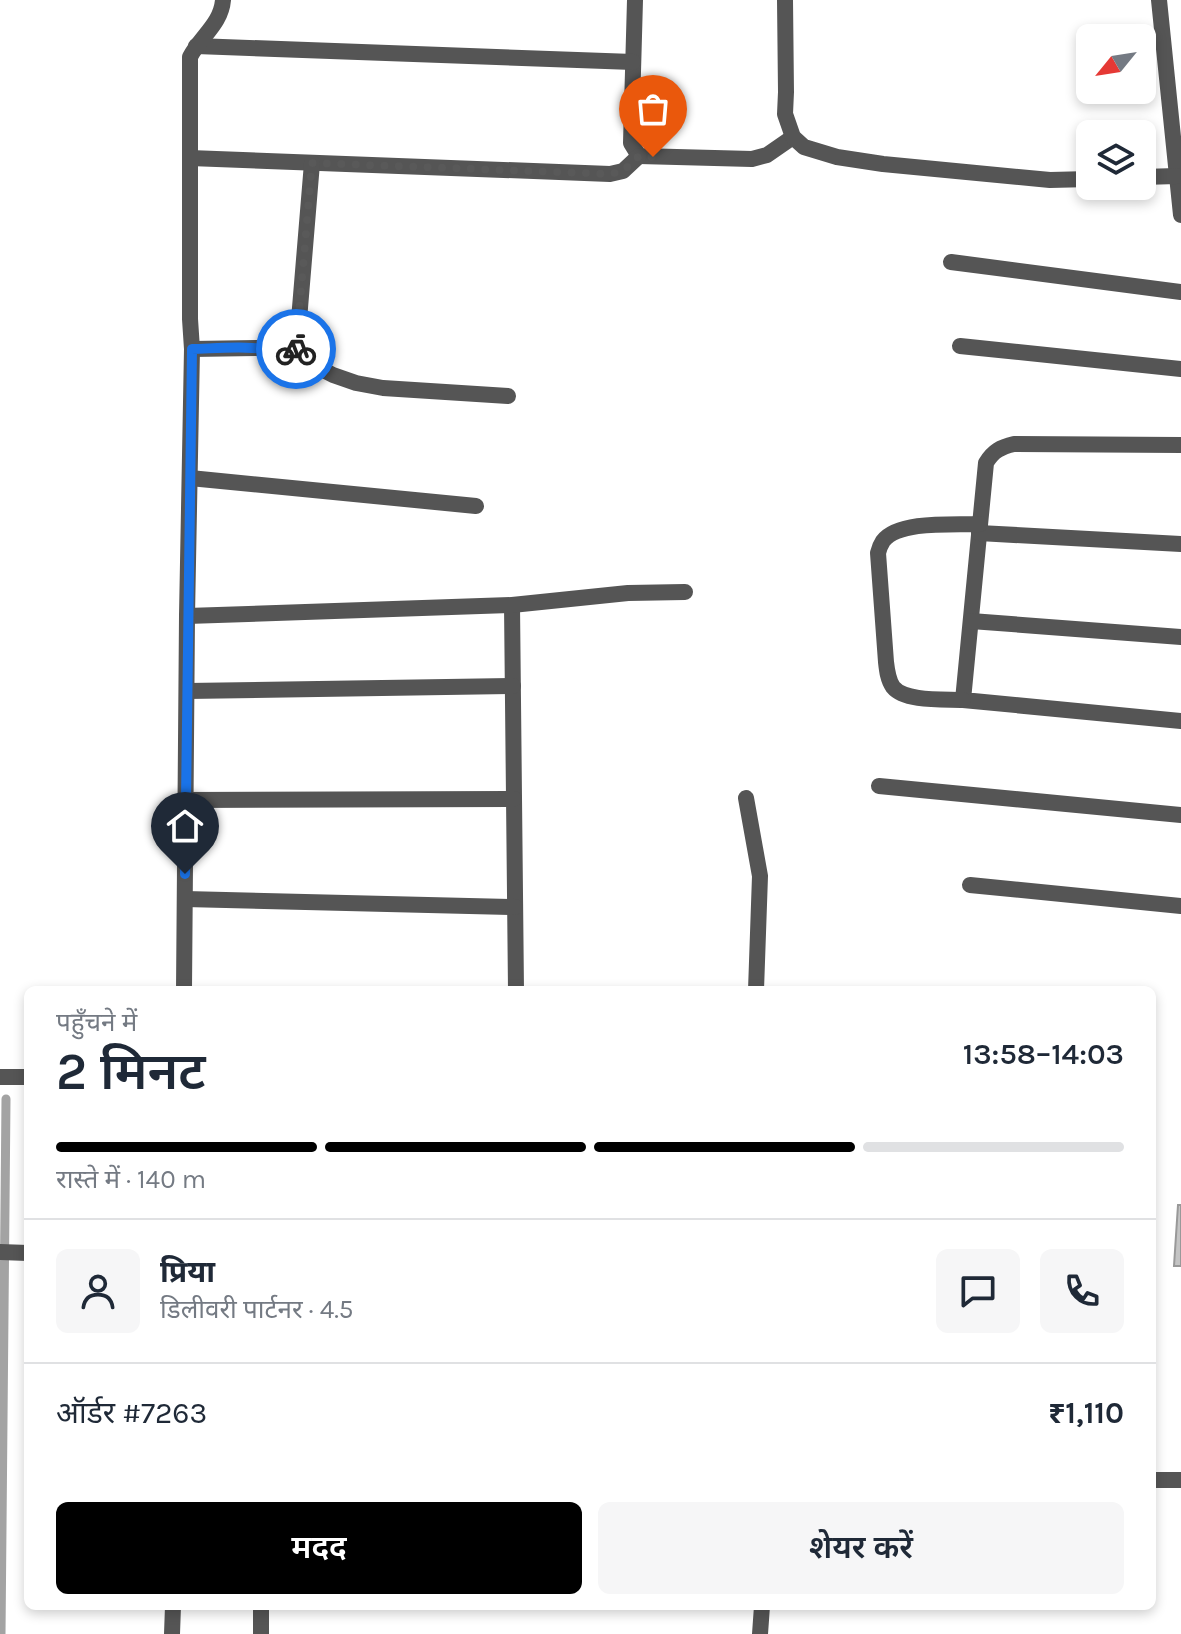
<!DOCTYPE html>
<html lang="hi">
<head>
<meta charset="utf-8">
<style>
  body { margin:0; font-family:Karla,"Noto Sans Devanagari",sans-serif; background:#f6f6f7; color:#1f2937; height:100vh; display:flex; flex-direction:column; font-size:30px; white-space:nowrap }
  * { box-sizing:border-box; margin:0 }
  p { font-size:26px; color:#747a83 }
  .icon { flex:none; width:44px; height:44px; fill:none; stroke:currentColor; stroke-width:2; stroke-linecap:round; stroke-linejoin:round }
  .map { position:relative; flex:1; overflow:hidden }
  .details { position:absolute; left:24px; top:986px; width:1132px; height:624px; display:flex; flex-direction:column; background:#fff; border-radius:12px; box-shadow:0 4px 12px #0003 }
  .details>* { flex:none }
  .needle { width:52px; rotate:240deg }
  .fabs { position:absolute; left:1076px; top:24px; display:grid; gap:16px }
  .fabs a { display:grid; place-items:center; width:80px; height:80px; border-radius:12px; background:#fff; box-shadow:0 4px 12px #0003; font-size:40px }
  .pin { position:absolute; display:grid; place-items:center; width:68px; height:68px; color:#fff; margin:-82px -34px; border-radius:50% 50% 50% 0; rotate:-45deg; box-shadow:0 0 8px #0007 }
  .pin .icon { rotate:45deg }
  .courier { position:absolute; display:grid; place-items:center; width:80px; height:80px; margin:-40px; border:6px solid #1a73e8; border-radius:50%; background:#fff; color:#222; box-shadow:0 2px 10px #0007 }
  .headline em { font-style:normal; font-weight:600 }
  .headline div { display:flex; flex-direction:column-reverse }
  .headline { display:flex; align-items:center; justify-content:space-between; height:136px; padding:0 32px }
  h1 { font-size:52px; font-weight:600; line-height:60px }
  .bar { display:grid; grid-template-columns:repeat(4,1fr); gap:12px 8px; align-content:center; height:96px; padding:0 32px }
  .bar i { height:10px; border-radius:6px; background:#e0e1e3 }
  .bar .selected { background:#000 }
  .bar p { grid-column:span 4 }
  .line { display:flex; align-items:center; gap:20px; padding:0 32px; border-top:2px solid #e0e1e3 }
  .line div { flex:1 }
  .round { display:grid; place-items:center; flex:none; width:84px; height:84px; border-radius:12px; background:#f6f6f7 }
  .primary-button { display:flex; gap:16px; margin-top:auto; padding:16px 32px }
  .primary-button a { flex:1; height:92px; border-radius:12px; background:#000; color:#fff; font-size:32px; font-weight:600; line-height:92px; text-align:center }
  .primary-button a+a { background:#f6f6f7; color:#1f2937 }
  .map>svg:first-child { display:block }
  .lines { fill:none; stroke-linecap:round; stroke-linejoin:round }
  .stream { stroke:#a3a3a3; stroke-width:9 }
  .building { fill:#c4c4c4; stroke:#999; stroke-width:2 }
  .street { stroke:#555; stroke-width:16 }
  .done { stroke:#595959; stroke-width:8; stroke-dasharray:0 14.4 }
  .route { stroke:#1a73e8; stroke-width:10 }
</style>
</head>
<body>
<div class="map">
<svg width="1181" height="1634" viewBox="0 0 1181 1634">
  <rect width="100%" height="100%" fill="#fff"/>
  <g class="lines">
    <path class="stream" d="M1,1634L6,1099"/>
  </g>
  <path class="building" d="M1178,1205H1181V1266H1174Z"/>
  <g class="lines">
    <g class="street">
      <path d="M635,0L631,143L639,156L752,159L767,155L793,137"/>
      <path d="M785,0L786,92L785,114L793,137L804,147L837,157L883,164L1050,180L1090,179"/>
      <path d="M1159,0L1181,215"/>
      <path d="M196,46L633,62"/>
      <path d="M190,158L610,174L623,171L639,156"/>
      <path d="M1142,177L1177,176"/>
      <path d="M951,262L1181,292"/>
      <path d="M960,346L1181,369"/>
      <path d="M192,349L261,348L277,350L296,356L333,375L356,383L383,388L508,396"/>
      <path d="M296,356L312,163"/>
      <path d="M1181,445L1014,444C1001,447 993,451 986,463L963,700L1181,721"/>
      <path d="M190,478L476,506"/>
      <path d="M979,533L1181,544"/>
      <path d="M512,605L516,990"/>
      <path d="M187,616L512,605L628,593L685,592"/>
      <path d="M971,621L1181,637"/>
      <path d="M187,691L513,686"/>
      <path d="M963,700C945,699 905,702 893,687C888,680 887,671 886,662L878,553C879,549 881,544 883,541C899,520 955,525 980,524"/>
      <path d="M879,786L1181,815"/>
      <path d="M746,798L760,876L756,990"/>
      <path d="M185,800L514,799"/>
      <path d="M970,885L1181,906"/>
      <path d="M185,899L515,907"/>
      <path d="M184,990L187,616L192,349L190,319V57C201,36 221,24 223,0"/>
      <path d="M0,1077H28"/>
      <path d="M0,1252L28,1253"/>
      <path d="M1152,1480H1181"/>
      <path d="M261,1606V1634"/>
      <path d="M172,1634L173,1606"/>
      <path d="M760,1634L762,1606"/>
    </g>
  </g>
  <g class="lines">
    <path class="done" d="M296,349L312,163L610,174L623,171L639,156L653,157"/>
    <path class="route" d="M185,874L192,349C227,348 262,344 296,356V349"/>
  </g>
</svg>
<div class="fabs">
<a><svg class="needle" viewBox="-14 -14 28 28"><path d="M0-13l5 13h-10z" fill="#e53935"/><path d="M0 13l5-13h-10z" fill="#747a83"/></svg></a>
<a><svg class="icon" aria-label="layers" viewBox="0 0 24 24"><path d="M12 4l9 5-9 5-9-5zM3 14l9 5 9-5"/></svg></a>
</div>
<div class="pin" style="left:653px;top:157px;background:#ea580c"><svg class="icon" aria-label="bag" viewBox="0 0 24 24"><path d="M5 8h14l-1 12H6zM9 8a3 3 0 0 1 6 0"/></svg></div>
<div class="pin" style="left:185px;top:874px;background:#1f2937"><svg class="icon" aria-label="home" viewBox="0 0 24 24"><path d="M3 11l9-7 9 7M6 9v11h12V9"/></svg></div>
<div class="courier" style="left:296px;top:349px"><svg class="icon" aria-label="bike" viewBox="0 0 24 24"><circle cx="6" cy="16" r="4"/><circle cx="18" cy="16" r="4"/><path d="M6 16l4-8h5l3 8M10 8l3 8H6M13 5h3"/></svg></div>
<section class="details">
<div class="headline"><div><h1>2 मिनट</h1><p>पहुँचने में</p></div><em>13:58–14:03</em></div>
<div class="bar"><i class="selected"></i><i class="selected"></i><i class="selected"></i><i></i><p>रास्ते में · 140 m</p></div>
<div class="line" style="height:144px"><a class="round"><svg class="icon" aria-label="person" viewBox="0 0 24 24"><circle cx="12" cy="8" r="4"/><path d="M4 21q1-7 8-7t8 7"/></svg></a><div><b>प्रिया</b><p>डिलीवरी पार्टनर · 4.5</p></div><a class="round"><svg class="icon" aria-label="chat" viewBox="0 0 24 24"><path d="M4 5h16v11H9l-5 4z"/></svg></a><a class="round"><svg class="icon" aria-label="phone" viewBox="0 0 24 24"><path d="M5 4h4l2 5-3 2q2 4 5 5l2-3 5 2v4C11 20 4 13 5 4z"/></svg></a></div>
<div class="line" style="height:104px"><div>ऑर्डर #7263</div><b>₹1,110</b></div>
<div class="primary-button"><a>मदद</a><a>शेयर करें</a></div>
</section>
</div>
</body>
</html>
